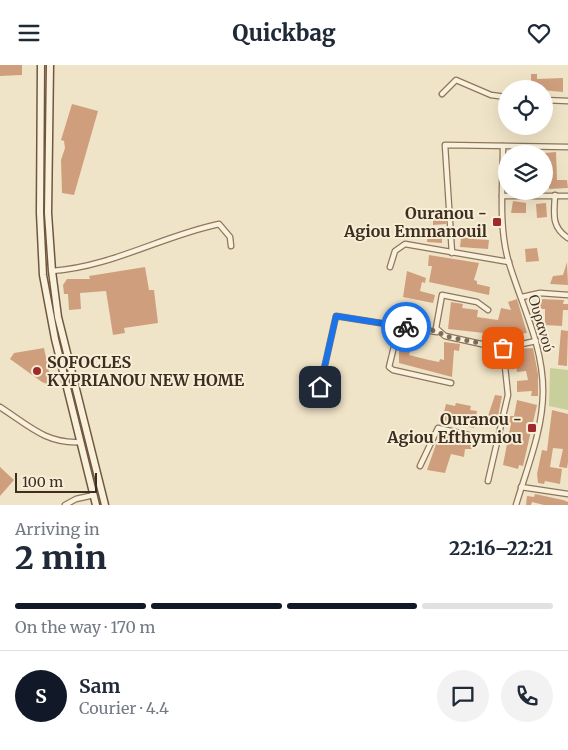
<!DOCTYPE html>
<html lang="en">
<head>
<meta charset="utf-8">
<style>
  body { margin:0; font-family:Merriweather,serif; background:#f2f2f3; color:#1f2937; height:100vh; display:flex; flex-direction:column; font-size:19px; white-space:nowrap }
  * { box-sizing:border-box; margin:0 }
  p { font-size:16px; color:#747a83 }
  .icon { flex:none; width:28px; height:28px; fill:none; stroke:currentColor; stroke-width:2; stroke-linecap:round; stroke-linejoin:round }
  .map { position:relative; height:440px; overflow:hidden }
  .panel { display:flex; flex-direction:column; background:#fff; flex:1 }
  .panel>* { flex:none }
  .tools { position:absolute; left:498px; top:15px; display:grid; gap:10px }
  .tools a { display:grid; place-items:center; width:55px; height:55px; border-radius:50%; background:#fff; box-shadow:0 5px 20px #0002; font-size:25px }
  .scale { position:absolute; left:15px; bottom:12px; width:82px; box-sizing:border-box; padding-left:5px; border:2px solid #3d2e20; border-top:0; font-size:14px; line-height:18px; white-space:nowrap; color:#3d2e20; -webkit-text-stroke:4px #f7eed8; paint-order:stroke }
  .pin { position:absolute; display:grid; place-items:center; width:42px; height:42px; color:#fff; margin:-21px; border-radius:10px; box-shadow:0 2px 8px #0006 }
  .courier { position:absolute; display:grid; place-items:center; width:50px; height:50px; margin:-25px; border:4px solid #1a73e8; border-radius:50%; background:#fff; color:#222; box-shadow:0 1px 6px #0007 }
  .overview em { font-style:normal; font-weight:800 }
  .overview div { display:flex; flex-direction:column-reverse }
  .overview { display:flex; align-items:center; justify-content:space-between; height:85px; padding:0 15px }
  h1 { font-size:32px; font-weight:800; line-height:38px }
  .bar { display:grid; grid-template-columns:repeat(4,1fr); gap:8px 5px; align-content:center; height:60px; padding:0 15px }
  .bar i { height:6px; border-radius:4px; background:#e0e1e3 }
  .bar .active { background:#111827 }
  .bar p { grid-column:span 4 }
  .line { display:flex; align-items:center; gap:12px; padding:0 15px; border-top:1px solid #e0e1e3 }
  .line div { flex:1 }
  .round { display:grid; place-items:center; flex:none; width:52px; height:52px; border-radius:26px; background:#f2f2f3 }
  header { display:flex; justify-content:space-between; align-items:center; height:65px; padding:0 15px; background:#fff; font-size:22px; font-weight:800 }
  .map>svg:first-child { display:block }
  .green { fill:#c9cf9b }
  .building { fill:#cf9f7d }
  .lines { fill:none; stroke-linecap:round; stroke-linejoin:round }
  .minor-casing { stroke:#8d765c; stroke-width:7 }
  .secondary-casing { stroke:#6f573f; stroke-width:9 }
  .minor { stroke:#faf1dc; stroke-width:4.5 }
  .secondary { stroke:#faf1dc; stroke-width:6 }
  .done { stroke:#7c6e5b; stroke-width:5; stroke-dasharray:0 9 }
  .route { stroke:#1a73e8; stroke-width:6 }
  .poi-dot { fill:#9e2a2b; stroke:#f7eed8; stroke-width:2 }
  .labels { text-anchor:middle; stroke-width:4; stroke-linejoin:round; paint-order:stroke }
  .poi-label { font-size:16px; font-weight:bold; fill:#3d2e20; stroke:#f7eed8; text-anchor:end }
  .street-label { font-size:16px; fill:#3d2e20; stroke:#f7eed8 }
</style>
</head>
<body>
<header><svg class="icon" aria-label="menu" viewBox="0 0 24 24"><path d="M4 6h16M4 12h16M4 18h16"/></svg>Quickbag<svg class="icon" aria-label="heart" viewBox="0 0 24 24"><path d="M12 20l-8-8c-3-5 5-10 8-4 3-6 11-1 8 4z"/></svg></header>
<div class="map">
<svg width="568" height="440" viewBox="0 0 568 440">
  <rect width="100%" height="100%" fill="#f0e4c8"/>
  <path class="green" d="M550,303L568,305V345L549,341Z"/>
  <g class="building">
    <path d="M0,0H22V10L0,11Z"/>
    <path d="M531,9H537V14L563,13V27L531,24Z"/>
    <path d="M72,39L98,46L74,130L62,128L61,95L65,83L64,76L61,75Z"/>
    <path d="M556,87L557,115H567L568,123L549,124V98H544V88Z"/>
    <path d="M513,136L526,138V148H511Z"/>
    <path d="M546,138L547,152L537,153L536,139Z"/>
    <path d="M445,144L446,159L433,160V153H437L436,145Z"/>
    <path d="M428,166L446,167V174H442V178L427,177Z"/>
    <path d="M469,170L475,171L474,174L489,175L488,184L460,182L461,173H469Z"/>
    <path d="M537,183L539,196L526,197L525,184Z"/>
    <path d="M429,190L479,198L474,215L477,216V219L490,222L489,230L429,217L432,201H428Z"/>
    <path d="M567,197L568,220L550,219L553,211L563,210Z"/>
    <path d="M145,202L149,225H154L158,258L124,263L125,268L113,270L106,226L80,228L81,244L69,245L68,229H64L63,220L67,214H90L89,211Z"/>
    <path d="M407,206L426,213L425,218L422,217L420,226L435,230L433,238L403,232Z"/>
    <path d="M517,234L527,268L493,271V269L448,264L451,237L463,239L462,243L478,245L477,252L498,255L501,243L511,245L508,237Z"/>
    <path d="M540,234L564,235L563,239H568V245H563L562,261L545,260V244H539Z"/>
    <path d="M561,265L568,266L567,301L558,300Z"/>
    <path d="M408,268L425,273L420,283L412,281L409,290L429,295L439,297L440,294L444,295V277L460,279L459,286L454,285L452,312L399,298V284L403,285Z"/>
    <path d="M44,283L52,321L42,317L10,294L14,288Z"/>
    <path d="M533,283L538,309V331H531L532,326L517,327V316L528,315L526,306L517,307L515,294H518L517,284Z"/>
    <path d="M495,330L502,331L496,361L485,360Z"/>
    <path d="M517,335L537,340L523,401L519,400L518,404L503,400L511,358L509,357L510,351H514Z"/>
    <path d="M456,338L471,341L470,345L477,346L474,363L442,355L446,339L455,341Z"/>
    <path d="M552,345L568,349V397L567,403L559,402L563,384L553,383L550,402L562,404L560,419L545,416L544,419L538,418L537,409L542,385L547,386Z"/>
    <path d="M440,368L476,377L475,384H465L464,392L451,389L445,408L427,405Z"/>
    <path d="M0,402L14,415L0,431Z"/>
    <path d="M535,429L563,435L568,437V440H544L532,437L531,440H526L527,431L534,432Z"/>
  </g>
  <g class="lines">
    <g class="minor-casing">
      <g id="minor">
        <path d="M442,29L456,15L491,30L506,32"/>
        <path d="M544,35L568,36"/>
        <path d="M503,81C503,119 498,161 509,198C522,241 543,280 543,326C543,365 527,403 516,440"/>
        <path d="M555,130C554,149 551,162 568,173"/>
        <path d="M502,131H568"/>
        <path d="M452,188L445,80L568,82"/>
        <path d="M390,202L395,186L405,179L509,197"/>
        <path d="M52,206C111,202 162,171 219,159L230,172L231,181"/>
        <path d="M522,232L540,228L568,230"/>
        <path d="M488,245L477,237L442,230L436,263L445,271L495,282L503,283L536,276"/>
        <path d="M399,261L389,302L393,305L451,318"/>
        <path d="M320,322L336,251L437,267"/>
        <path d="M0,342C28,360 46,379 80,377"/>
        <path d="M420,401L438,363L498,377"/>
        <path d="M488,416L508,330L503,283"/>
        <path d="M521,422L568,429"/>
        <path d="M65,440L76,434L94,430"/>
      </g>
    </g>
    <g class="secondary-casing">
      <g id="secondary">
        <path d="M41,0L40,148L43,210L55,274L96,440"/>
        <path d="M50,0L48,148L52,206L58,252L105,440"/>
      </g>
    </g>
    <use href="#minor" class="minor"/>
    <use href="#secondary" class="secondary"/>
  </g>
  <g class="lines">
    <path class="done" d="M406,262L437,266L445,271L503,283"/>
    <path class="route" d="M320,322L336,251L406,262"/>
  </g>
  <g class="poi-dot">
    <rect x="492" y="152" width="10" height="10" rx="2.5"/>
    <circle cx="37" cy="306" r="5"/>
    <rect x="527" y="358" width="10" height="10" rx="2.5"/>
  </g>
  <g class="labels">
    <g class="poi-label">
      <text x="487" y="154">Ouranou -<tspan x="487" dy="18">Agiou Emmanouil</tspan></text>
      <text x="47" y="303" text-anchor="start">SOFOCLES<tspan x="47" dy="18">KYPRIANOU NEW HOME</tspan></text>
      <text x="522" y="360">Ouranou -<tspan x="522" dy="18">Agiou Efthymiou</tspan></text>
    </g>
    <g class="street-label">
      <text transform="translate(542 258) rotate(74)" y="6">Ουρανού</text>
    </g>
  </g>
</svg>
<div class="tools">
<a><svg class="icon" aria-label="locate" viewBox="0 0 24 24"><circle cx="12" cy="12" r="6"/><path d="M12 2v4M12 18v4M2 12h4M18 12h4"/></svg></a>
<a><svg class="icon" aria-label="layers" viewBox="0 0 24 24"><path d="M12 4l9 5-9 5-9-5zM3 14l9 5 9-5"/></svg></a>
</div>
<div class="scale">100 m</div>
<div class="pin" style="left:503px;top:283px;background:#ea580c"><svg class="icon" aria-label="bag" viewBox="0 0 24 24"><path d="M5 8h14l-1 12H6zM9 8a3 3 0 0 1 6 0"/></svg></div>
<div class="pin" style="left:320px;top:322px;background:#1f2937"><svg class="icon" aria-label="home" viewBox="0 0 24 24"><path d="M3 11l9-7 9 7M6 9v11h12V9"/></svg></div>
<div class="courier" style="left:406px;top:262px"><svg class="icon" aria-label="bike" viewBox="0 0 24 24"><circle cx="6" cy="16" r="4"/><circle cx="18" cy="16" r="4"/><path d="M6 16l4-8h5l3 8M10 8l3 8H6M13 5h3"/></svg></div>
</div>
<section class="panel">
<div class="overview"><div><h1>2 min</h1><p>Arriving in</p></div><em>22:16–22:21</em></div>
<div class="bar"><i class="active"></i><i class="active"></i><i class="active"></i><i></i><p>On the way · 170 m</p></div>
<div class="line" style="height:90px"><b class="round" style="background:#111827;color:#fff">S</b><div><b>Sam</b><p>Courier · 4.4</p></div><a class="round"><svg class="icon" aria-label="chat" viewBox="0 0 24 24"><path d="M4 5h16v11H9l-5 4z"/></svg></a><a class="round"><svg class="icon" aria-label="phone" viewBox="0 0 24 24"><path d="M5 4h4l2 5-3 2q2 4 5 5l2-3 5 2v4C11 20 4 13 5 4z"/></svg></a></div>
</section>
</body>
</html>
